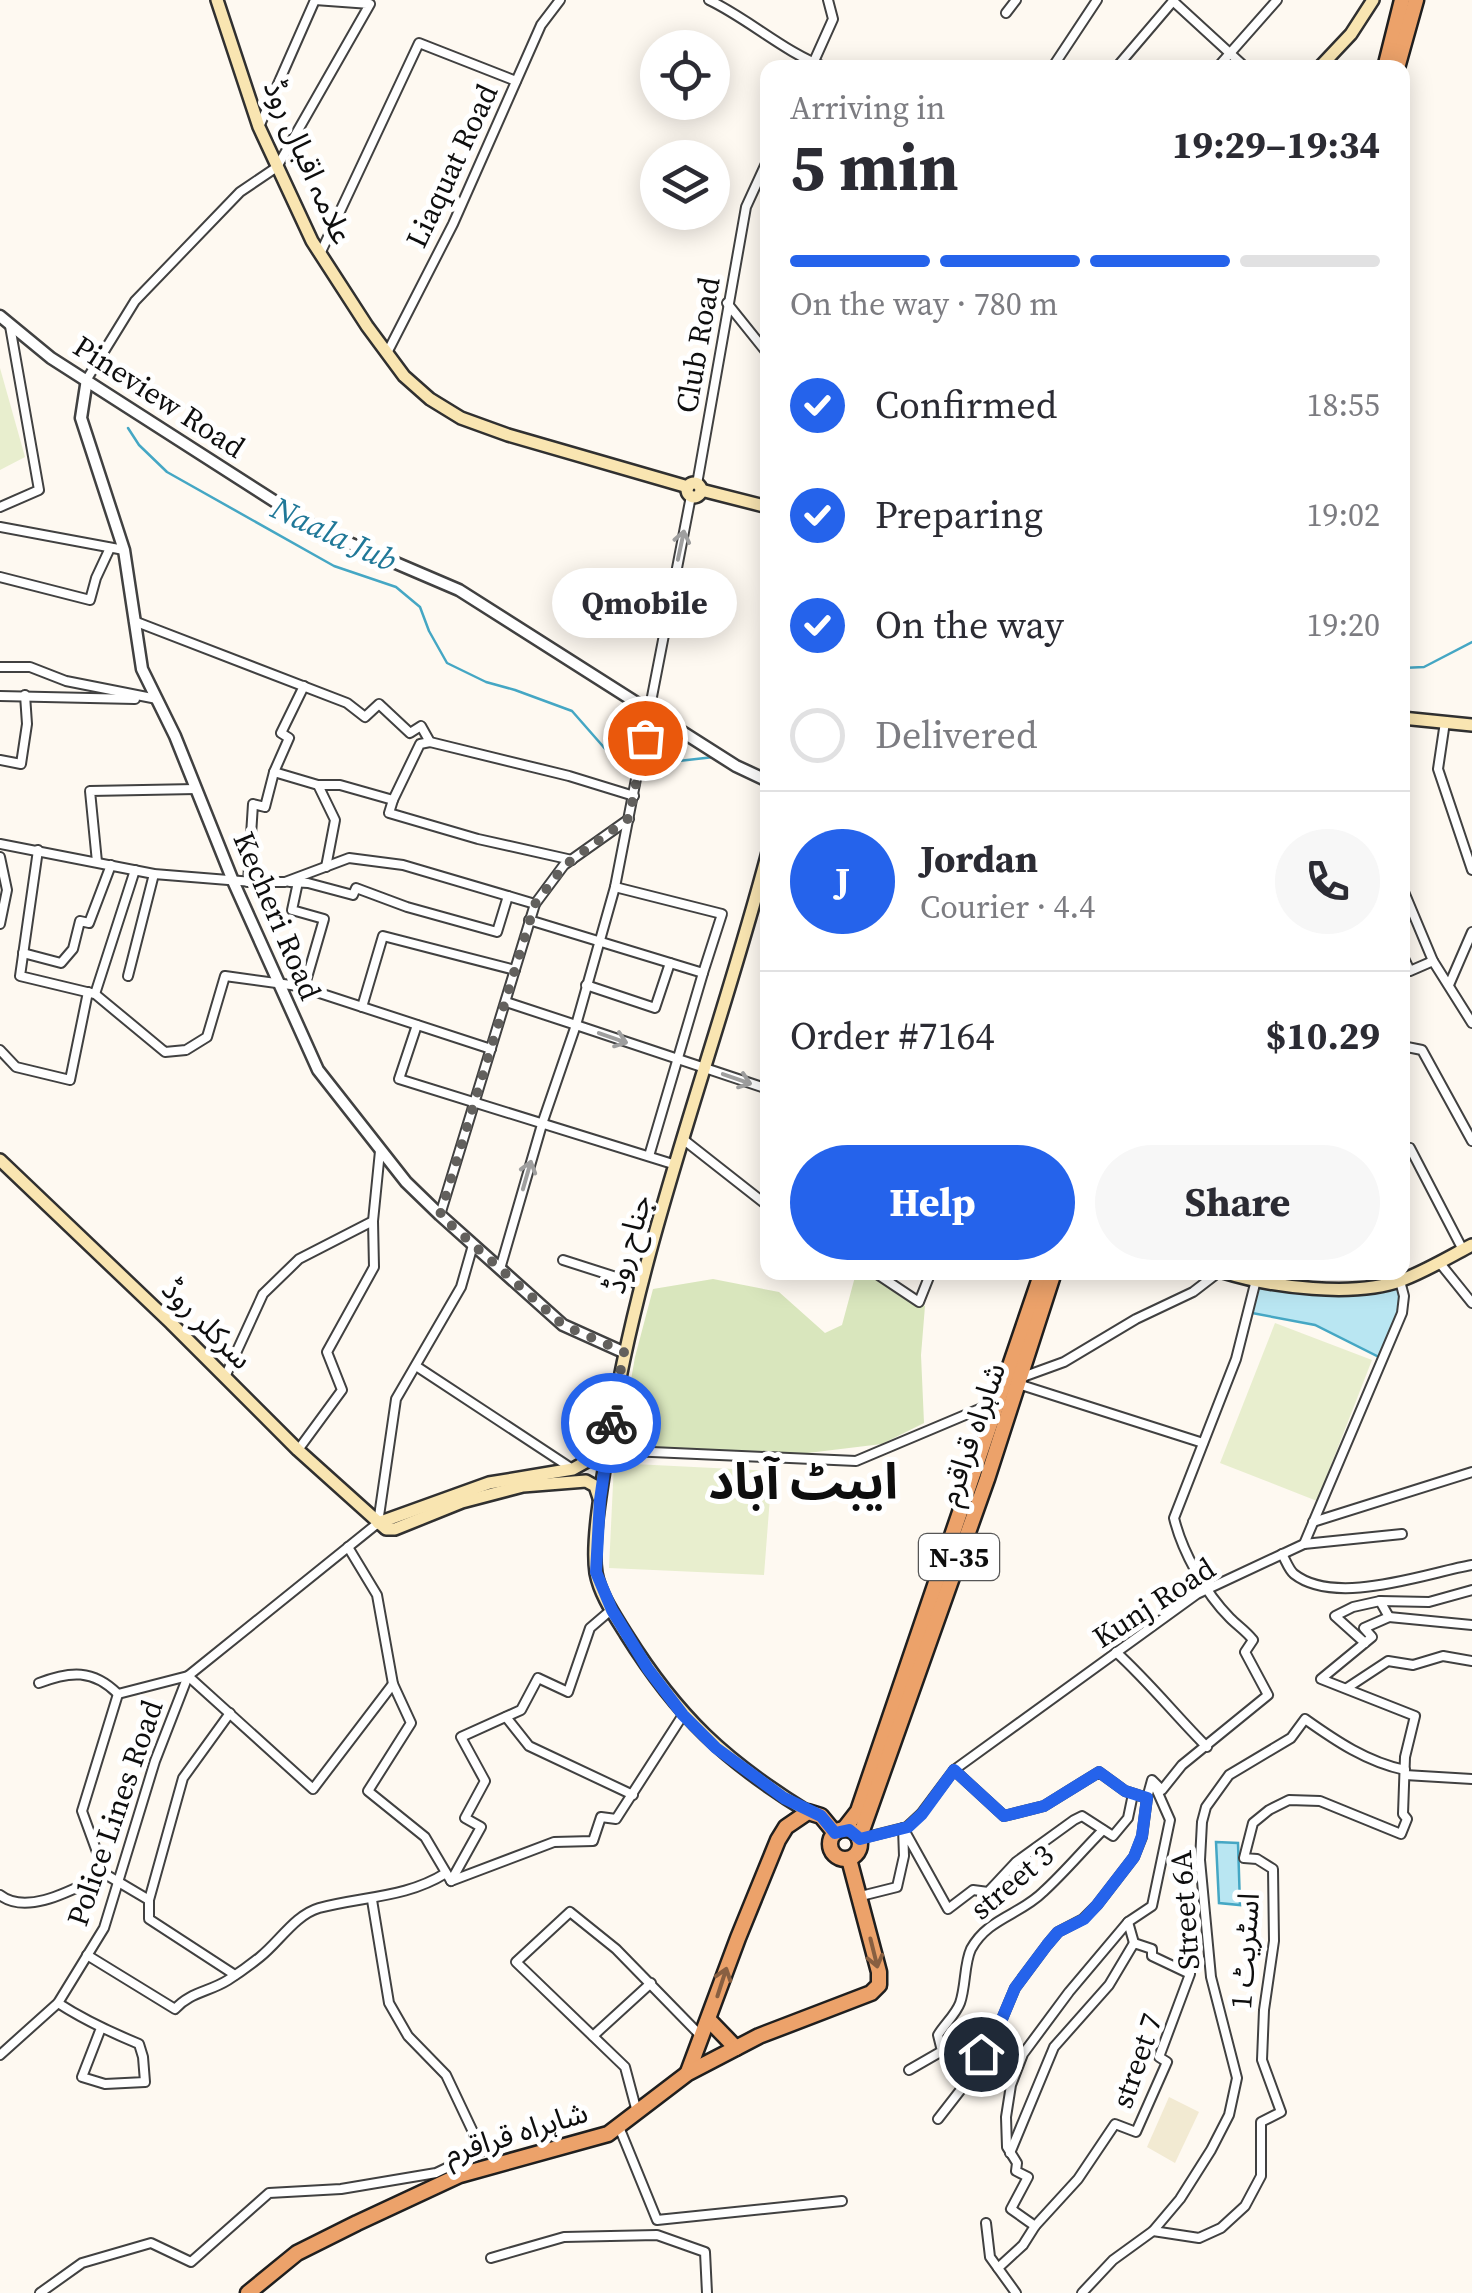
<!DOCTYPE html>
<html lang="en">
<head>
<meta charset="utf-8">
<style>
  body { margin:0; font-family:"Source Serif 4","Noto Sans Arabic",serif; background:#f7f7f7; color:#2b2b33; height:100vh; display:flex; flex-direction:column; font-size:38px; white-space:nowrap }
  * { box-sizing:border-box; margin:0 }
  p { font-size:32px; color:#7c7c81 }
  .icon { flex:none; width:55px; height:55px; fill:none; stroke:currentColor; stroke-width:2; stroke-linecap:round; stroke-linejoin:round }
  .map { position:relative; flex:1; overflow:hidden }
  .sheet { position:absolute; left:760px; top:60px; width:650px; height:1220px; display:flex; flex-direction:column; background:#fff; border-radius:20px; box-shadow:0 5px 25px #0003 }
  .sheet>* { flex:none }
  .controls { position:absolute; left:640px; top:30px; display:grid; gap:20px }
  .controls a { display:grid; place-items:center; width:90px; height:90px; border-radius:50%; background:#fff; box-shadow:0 5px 25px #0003; font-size:50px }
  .pin { position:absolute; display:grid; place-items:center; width:85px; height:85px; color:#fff; margin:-42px; border:5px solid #fff; border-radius:50%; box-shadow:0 2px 10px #0007 }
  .courier { position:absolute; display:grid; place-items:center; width:100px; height:100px; margin:-50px; border:8px solid #2563eb; border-radius:50%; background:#fff; color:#222; box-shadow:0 2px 12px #0007 }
  .bubble { position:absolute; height:70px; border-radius:35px; background:#fff; box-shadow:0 5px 25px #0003; font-size:32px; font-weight:700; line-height:70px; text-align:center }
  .headline em { font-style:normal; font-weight:700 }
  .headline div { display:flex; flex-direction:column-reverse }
  .headline { display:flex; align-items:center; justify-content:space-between; height:170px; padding:0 30px }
  h1 { font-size:65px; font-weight:700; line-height:75px }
  .bar { display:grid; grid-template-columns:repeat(4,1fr); gap:15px 10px; align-content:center; height:120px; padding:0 30px }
  .bar i { height:12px; border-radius:8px; background:#e1e1e2 }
  .bar .selected { background:#2563eb }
  .bar p { grid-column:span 4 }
  .line { display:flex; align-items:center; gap:25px; padding:0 30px; border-top:2px solid #e1e1e2 }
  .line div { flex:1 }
  .round { display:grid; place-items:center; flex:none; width:105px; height:105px; border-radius:52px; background:#f7f7f7 }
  ol { padding:0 30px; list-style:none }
  li { display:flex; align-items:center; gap:30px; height:110px }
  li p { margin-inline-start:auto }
  li .icon { padding:10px; border-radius:50%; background:#2563eb; color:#fff; stroke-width:4 }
  li:last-child { color:#7c7c81 }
  li i { width:55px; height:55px; border:5px solid #e1e1e2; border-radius:50% }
  .cta { display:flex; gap:20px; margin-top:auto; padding:20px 30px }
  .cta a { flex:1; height:115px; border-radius:60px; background:#2563eb; color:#fff; font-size:40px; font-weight:700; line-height:115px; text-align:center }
  .cta a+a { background:#f7f7f7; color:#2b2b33 }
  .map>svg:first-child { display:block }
  .farmland { fill:#f2ead2 }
  .green { fill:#d9e6bd }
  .pitch { fill:#e8eece }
  .water { fill:#b9e6f2; stroke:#45a7c4; stroke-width:2.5 }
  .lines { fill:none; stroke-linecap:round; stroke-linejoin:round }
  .stream { stroke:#45a7c4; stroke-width:2.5 }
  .minor-casing { stroke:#414141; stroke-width:12 }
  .tertiary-casing { stroke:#414141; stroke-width:15 }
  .secondary-casing { stroke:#303030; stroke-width:16 }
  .trunk-casing { stroke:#1f1f1f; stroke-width:19 }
  .minor { stroke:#fff; stroke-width:8 }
  .tertiary { stroke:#fff; stroke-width:10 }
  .secondary { stroke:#f9e5b1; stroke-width:11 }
  .trunk { stroke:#eca26a; stroke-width:14 }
  .oneway { stroke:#9f9f9f }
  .oneway2 { stroke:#885f41 }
  .done { stroke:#62605d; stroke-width:10; stroke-dasharray:0 18 }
  .route { stroke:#2563eb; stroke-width:12 }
  .labels { text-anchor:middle; stroke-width:10; stroke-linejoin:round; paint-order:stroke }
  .shield { fill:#fff; stroke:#565656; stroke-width:2.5 }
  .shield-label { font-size:28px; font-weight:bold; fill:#0e0e0e }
  .street-label { font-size:30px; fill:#0e0e0e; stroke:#fff }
  .water-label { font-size:32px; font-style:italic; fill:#207898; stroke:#fff }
  .town-label { font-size:50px; font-weight:bold; fill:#0e0e0e; stroke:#fff }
</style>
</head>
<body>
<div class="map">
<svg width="1472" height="2293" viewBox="0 0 1472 2293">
  <rect width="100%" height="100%" fill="#fef9f1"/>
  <path class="farmland" d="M1169,2097L1199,2112L1175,2163L1147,2147Z"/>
  <path class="green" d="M856,1273H869L925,1306L921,1355L924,1423L882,1444L783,1456L619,1448L635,1357L653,1289L713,1279L779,1292L825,1333L842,1325Z"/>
  <g class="pitch">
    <path d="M0,368L25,457L0,470Z"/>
    <path d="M1275,1323L1372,1360L1317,1501L1220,1463Z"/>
    <path d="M614,1463L772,1471L764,1575L609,1568Z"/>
  </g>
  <g class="water">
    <path d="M1257,1284H1397C1405,1310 1390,1333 1381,1358L1315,1325L1252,1313Z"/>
    <path d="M1216,1842L1238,1843L1240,1905L1219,1903Z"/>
  </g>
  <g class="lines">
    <g class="stream">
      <path d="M128,428L139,445L167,472L334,566L396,587L420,607L429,631L447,663L486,682L515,690L572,711L622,768L635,766"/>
      <path d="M1402,668L1424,667L1472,642"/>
      <path d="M643,765L714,757"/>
      <path d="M761,782L768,788"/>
    </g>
    <g class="minor-casing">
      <g id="minor">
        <path d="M709,0C749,19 785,53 827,68"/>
        <path d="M1173,1L1246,68"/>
        <path d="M1006,13L1016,0"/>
        <path d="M811,68L833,19L828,0"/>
        <path d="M1052,68L1097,0"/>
        <path d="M1116,68L1174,0"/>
        <path d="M1217,68L1277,0"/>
        <path d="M259,127L315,0"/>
        <path d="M320,254L419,43L516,81"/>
        <path d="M727,303L768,354"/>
        <path d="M387,353L453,224L541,25L560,0"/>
        <path d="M87,379L135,301L240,192L277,167L370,4L315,0"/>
        <path d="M697,484L746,207L768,159"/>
        <path d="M691,496L615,887L576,1025L768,1089"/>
        <path d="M0,507L39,490L10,326"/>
        <path d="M0,527L124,550"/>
        <path d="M0,577L90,600L96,578L110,548"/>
        <path d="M134,621L347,703L365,717L379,704L410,733L421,726L430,742L569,776L634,796"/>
        <path d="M0,667H30L66,681L157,699"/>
        <path d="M0,696L135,699"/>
        <path d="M1445,722L1438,769L1472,870"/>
        <path d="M0,760L21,764L27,724L25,695"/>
        <path d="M274,772L318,785L335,820L326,867"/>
        <path d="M318,785H340L393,800L420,744L430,742"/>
        <path d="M393,800L389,813L478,839L572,860"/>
        <path d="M0,844L154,874L253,882H285L349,858L403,865L535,904"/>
        <path d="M38,850L20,976L95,994L165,1052L186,1050L207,1037L225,976L298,986L491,1049"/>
        <path d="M0,857L7,890L0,924"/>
        <path d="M97,862L90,791L196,789"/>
        <path d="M248,882L253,804L265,807L274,772L289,738L281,733L304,686"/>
        <path d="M290,882L308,883L353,895L356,888L407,907L497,932L508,896"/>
        <path d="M298,882L292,910L324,919L304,988"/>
        <path d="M1402,887L1433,961L1472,1023"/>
        <path d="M529,920L703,973L722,914L615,887"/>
        <path d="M23,953L61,963L73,949L80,921L89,923L111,865"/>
        <path d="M1402,954L1410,971L1433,961"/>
        <path d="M128,976L154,874"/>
        <path d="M586,985L655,1008L670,963"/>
        <path d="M1449,985L1472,932"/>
        <path d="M95,994L135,870"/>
        <path d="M362,1007L383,936L515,970"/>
        <path d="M417,1025L399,1079L676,1165"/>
        <path d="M1402,1046L1422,1050L1472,1141"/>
        <path d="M0,1050L16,1067L70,1080L88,992"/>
        <path d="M684,1140L768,1206"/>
        <path d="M1410,1148L1463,1250"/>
        <path d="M649,1156L703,973"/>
        <path d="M440,1215L535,904L564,865L629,819"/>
        <path d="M563,1260L641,1285"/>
        <path d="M1439,1262L1472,1303"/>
        <path d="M500,1269L543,1121L576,1025L506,1002"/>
        <path d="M874,1272L919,1302L931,1272"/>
        <path d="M416,1366L571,1468"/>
        <path d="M225,1377L263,1294L299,1259L373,1221L380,1151"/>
        <path d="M1020,1378L1064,1362L1136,1319L1193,1292L1219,1272"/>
        <path d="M1018,1384L1203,1443"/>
        <path d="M298,1450L342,1390L327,1352L374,1267L373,1221"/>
        <path d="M607,1450L856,1461L996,1402"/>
        <path d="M1313,1522L1472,1472"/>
        <path d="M1304,1544L1402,1534"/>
        <path d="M348,1547L377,1595L393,1684L411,1723L368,1791L425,1837L451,1881L554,1842L593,1841L601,1817L616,1819L683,1715"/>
        <path d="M1282,1554C1286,1561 1289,1570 1294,1574C1336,1607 1426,1573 1472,1565"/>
        <path d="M1380,1601L1429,1602L1472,1590"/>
        <path d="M1389,1617L1472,1625"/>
        <path d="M1116,1652C1149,1682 1176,1716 1207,1747"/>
        <path d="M39,1683C70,1671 93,1669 118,1694"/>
        <path d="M1347,1688L1388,1661L1413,1665L1443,1656L1472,1661"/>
        <path d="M118,1694L188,1676L313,1789L393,1684"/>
        <path d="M506,1717L529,1746L633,1795"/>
        <path d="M954,1770L1004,1816L1044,1806L1099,1772L1125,1791L1147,1798L1152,1780L1162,1790L1182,1765L1268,1695L1245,1652L1253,1640C1246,1631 1238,1626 1230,1618C1205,1593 1182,1551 1174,1518L1236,1359L1256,1280"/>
        <path d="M1405,1775L1472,1779"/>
        <path d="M859,1839L907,1827L921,1814L954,1770L1197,1594L1304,1544L1402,1313L1404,1296L1400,1281"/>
        <path d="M105,1874L82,1811L118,1694"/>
        <path d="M451,1881L481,1827L465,1818L485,1781L461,1737L521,1710L538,1678L568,1692L590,1628L611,1610"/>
        <path d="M0,1895C28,1917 77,1887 105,1874L149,1900V1919L235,1975"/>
        <path d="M857,1897L897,1887L904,1856L903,1828L948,1909L973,1890L988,1892L1016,1862L1074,1820L1082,1816L1113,1836L1128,1818L1133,1794"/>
        <path d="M149,1900L183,1778L230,1713"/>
        <path d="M1128,1922L1152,1906L1170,1820L1154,1784"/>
        <path d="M87,1955L175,2009C190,1992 209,1992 228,1980C239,1973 250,1965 260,1957C279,1942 295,1915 319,1908C364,1896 406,1898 446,1873"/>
        <path d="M58,2003C84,2020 110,2032 139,2044L143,2057L145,2082L105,2084L82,2077L101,2028"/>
        <path d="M593,2036L651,1983"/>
        <path d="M0,2055L58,2003L104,1928L155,1761L188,1676L378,1523L396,1399L461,1287L473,1245"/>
        <path d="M909,2070L942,2051L938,2035C944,2025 956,2014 960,2003C966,1986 964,1964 971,1949C988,1918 1020,1915 1043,1892C1064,1873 1083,1850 1103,1830"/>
        <path d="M637,2112L625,2067L516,1962L570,1912L616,1949L700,2035"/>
        <path d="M938,2119L966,2083L959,2075L994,2038L1015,1988L1047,1945L1058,1932L1083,1919L1097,1905L1134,1857L1142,1837L1147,1798"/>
        <path d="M619,2127L657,2220L842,2201"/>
        <path d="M1010,2153L1054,2047L1109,1985L1134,1943L1152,1949V1956L1190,1974L1159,2057L1167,2062L1136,2132L1115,2124L1078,2179L1035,2226"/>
        <path d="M986,2223L990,2257L1016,2293"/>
        <path d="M1153,2231L1180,2199L1211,2150L1229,2115L1237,2078L1211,1977L1200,1860L1202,1822L1206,1807L1229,1775L1291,1738L1305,1719C1336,1741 1367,1762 1405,1770"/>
        <path d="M491,2258L564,2237L657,2235L705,2252L707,2293"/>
        <path d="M998,2268L1023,2245L1035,2226L1011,2209L1028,2177L1016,2171L1017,2163L1007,2147L1006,2117L1011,2085L1023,2054L1069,1992L1128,1922L1134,1943"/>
        <path d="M40,2293L82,2263L151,2243L191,2262L269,2193L341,2189L436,2173L482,2151L446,2075L408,2036L389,2003L372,1900"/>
        <path d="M1082,2293L1113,2260L1153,2231L1199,2238L1221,2228L1245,2206L1261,2176V2122L1281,2112L1262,2060L1264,2010L1274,1941L1273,1869L1257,1859L1244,1858L1253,1823L1269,1810L1289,1800L1320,1801L1401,1834L1407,1819L1403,1814L1405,1757L1415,1716L1321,1679L1372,1637L1364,1628L1389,1617L1380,1601L1353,1607L1335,1616L1365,1643"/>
      </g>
    </g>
    <g class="tertiary-casing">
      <g id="tertiary">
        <path d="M0,316L51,358L321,531L459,590L736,766L768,781"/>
        <path d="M87,379L81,418L124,550L142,669L175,736L233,881L318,1070L406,1182L440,1215L563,1325L623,1352"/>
      </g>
    </g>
    <g class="secondary-casing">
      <g id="secondary">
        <path d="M217,0L259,127L312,241L367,326L404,376L430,399L461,418L508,435L688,487"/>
        <path d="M1319,68L1351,34L1373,0"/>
        <circle cx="694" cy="490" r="7"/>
        <path d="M701,490L768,507"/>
        <path d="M1402,718L1472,725"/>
        <path d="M768,852C716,1050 639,1243 608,1445C603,1479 591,1540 596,1573C600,1595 615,1616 626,1634C678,1717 725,1761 808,1812"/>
        <path d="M0,1160L171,1323L298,1450L386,1529H395L462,1502L523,1486L586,1481L595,1486L599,1498"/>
        <path d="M1223,1272C1271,1287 1354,1298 1402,1280C1426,1271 1449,1257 1472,1245"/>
        <path d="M378,1523L489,1483L573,1469L607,1450"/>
      </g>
    </g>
    <g class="trunk-casing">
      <g id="trunk">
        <path d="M1385,68L1402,0"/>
        <path d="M1397,68L1416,0"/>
        <path d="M844,1829L858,1811L1042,1272"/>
        <circle cx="845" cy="1844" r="15"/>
        <path d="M859,1839L987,1479L1054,1272"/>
        <path d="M709,2020L736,2048"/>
        <path d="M688,2072L738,1938L778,1840L786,1827L808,1812L821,1816L835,1833"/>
        <path d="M248,2293L297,2253L357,2223L460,2175L608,2134L688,2073L759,2036L871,1993L879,1985V1972L849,1859"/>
      </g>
    </g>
    <use href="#minor" class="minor"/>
    <use href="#tertiary" class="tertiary"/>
    <use href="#secondary" class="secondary"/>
    <use href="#trunk" class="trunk"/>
  </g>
  <defs><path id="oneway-shaft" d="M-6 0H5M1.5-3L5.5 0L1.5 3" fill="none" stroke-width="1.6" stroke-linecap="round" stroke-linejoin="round" transform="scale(2.5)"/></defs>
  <g class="oneway">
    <use href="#oneway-shaft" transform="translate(681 545) rotate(-78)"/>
    <use href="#oneway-shaft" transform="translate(613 1038) rotate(19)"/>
    <use href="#oneway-shaft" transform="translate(737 1079) rotate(19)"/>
    <use href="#oneway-shaft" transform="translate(527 1175) rotate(-74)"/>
  </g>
  <g class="oneway2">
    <use href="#oneway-shaft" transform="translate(874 1953) rotate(76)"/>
    <use href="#oneway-shaft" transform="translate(722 1982) rotate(-72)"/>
  </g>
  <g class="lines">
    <path class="done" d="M611,1423L624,1352L563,1325L440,1215L535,904L564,866L629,818L645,738"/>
    <path class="route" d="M611,1423L600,1500L596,1572L612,1610L648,1669L683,1715L716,1748L784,1798L821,1816L835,1833L849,1830L860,1839L908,1827L922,1814L954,1770L1004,1816L1044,1806L1099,1772L1125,1791L1147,1798L1142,1836L1134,1857L1097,1905L1084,1919L1058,1932L1047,1945L1015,1988L994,2038L981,2054"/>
  </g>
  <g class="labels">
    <rect class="shield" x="919" y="1534" width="80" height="46" rx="8"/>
    <g class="shield-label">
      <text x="959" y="1567">N-35</text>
    </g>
    <g class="street-label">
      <text transform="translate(308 162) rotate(66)" y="10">علامہ اقبال روڈ</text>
      <text transform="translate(452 166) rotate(-65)" y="10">Liaquat Road</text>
      <text transform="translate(698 345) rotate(-80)" y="10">Club Road</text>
      <text transform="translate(159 397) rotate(33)" y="10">Pineview Road</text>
      <text transform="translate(277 916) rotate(67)" y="10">Kecheri Road</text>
      <text transform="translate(628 1244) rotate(-74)" y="10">جناح روڈ</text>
      <text transform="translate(207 1324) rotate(45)" y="10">سرکلر روڈ</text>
      <text transform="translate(972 1434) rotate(-71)" y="10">شاہراہ قراقرم</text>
      <text transform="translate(1154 1603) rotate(-33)" y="10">Kunj Road</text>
      <text transform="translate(115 1813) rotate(-71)" y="10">Police Lines Road</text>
      <text transform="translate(1012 1882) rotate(-40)" y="10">street 3</text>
      <text transform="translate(1185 1910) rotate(-94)" y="10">Street 6A</text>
      <text transform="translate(1245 1951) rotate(-86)" y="10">اسٹریٹ 1</text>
      <text transform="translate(1137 2061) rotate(-71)" y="10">street 7</text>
      <text transform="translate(516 2133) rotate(-17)" y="10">شاہراہ قراقرم</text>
    </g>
    <g class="water-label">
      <text transform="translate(334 534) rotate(25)" y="11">Naala Jub</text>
    </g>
    <g class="town-label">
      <text x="803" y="1499">ایبٹ آباد</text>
    </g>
  </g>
</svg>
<div class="controls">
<a><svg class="icon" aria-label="locate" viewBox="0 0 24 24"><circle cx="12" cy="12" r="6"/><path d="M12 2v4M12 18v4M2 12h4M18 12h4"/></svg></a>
<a><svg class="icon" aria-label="layers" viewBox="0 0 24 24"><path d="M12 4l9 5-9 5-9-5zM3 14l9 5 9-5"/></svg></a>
</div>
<div class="pin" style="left:645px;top:738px;background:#ea580c"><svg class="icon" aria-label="bag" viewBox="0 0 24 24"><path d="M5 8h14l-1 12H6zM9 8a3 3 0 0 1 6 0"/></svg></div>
<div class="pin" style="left:981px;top:2054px;background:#1f2937"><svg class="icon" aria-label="home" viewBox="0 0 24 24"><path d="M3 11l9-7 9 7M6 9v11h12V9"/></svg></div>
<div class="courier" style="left:611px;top:1423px"><svg class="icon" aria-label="bike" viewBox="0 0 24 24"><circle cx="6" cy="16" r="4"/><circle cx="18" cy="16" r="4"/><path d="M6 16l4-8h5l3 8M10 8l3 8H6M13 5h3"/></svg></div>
<div class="bubble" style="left:552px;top:568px;width:185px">Qmobile</div>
<section class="sheet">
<div class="headline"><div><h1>5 min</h1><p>Arriving in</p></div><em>19:29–19:34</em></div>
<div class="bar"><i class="selected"></i><i class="selected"></i><i class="selected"></i><i></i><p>On the way · 780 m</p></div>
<ol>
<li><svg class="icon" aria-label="check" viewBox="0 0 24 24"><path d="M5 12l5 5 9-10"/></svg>Confirmed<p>18:55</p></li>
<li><svg class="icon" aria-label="check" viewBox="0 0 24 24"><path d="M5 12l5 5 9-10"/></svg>Preparing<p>19:02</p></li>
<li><svg class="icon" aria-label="check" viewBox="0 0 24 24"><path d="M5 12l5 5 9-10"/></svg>On the way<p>19:20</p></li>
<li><i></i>Delivered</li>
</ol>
<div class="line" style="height:180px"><b class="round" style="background:#2563eb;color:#fff">J</b><div><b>Jordan</b><p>Courier · 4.4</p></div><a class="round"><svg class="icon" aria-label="phone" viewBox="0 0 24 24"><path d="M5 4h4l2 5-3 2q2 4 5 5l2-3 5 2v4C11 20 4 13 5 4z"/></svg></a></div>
<div class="line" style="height:130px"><div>Order #7164</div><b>$10.29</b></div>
<div class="cta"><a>Help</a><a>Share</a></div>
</section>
</div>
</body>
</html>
